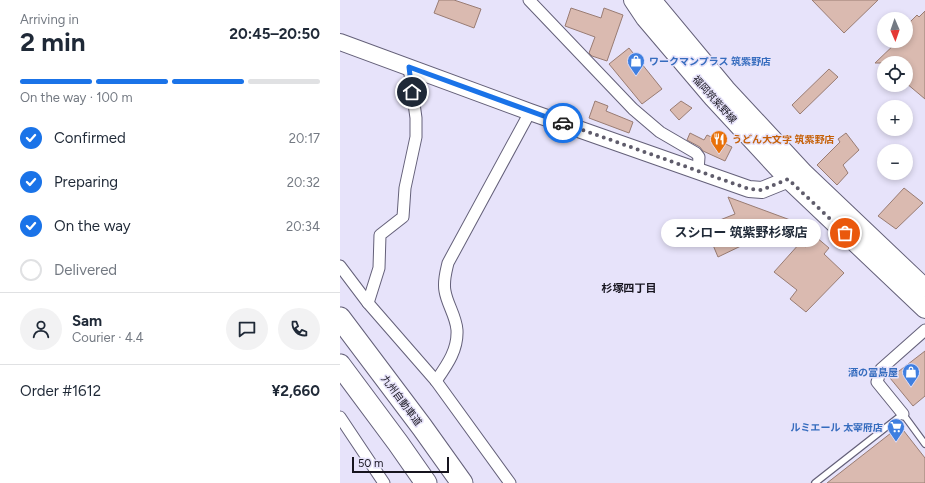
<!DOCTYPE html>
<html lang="en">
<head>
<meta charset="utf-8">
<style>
  body { margin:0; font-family:Figtree,"Noto Sans JP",sans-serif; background:#f2f2f3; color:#1f2937; height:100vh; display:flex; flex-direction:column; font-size:15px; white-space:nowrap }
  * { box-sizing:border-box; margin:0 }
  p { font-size:13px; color:#747a83 }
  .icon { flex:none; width:22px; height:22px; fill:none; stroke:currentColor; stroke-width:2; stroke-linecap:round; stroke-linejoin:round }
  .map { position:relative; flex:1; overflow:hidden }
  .panel { display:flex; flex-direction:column; background:#fff; width:340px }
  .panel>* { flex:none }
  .needle { width:26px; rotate:178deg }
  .controls { position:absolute; left:537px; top:12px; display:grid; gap:8px }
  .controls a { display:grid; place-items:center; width:36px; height:36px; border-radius:50%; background:#fff; box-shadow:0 2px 6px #0003; font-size:20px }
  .scale { position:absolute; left:12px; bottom:10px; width:97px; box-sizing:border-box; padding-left:4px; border:2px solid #16141e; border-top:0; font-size:11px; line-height:14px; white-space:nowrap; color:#16141e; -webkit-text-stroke:3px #e7e3fa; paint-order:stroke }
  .pin { position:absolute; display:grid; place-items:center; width:34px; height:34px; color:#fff; margin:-17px; border:2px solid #fff; border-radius:50%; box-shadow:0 1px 4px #0007 }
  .courier { position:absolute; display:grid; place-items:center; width:40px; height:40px; margin:-20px; border:3px solid #1a73e8; border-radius:50%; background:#fff; color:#222; box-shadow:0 1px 5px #0007 }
  .bubble { position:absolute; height:28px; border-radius:14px; background:#fff; box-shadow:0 2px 6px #0003; font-size:13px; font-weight:700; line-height:28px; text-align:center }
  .headline em { font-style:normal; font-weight:700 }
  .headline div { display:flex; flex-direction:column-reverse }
  .headline { display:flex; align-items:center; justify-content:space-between; height:68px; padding:0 20px }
  h1 { font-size:26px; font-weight:700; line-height:30px }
  .bar { display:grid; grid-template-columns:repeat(4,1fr); gap:6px 4px; align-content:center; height:48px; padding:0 20px }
  .bar i { height:5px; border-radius:3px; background:#e0e1e3 }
  .bar .selected { background:#1a73e8 }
  .bar p { grid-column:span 4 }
  .line { display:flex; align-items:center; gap:10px; padding:0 20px; border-top:1px solid #e0e1e3 }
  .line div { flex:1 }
  .round { display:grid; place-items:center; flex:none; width:42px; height:42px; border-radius:21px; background:#f2f2f3 }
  ol { padding:0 20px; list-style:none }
  li { display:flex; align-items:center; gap:12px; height:44px }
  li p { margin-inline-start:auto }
  li .icon { padding:4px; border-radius:50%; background:#1a73e8; color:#fff; stroke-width:4 }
  li:last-child { color:#747a83 }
  li i { width:22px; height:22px; border:2px solid #e0e1e3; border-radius:50% }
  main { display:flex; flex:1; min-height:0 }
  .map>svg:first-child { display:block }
  .building { fill:#dabab0; stroke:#997c73 }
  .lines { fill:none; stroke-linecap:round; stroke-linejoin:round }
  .lane-casing { stroke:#646079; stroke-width:8 }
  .street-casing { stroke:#646079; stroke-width:13 }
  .secondary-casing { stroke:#646079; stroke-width:18 }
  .primary-casing { stroke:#646079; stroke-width:20 }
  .highway-casing { stroke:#646079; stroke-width:23 }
  .lane { stroke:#fff; stroke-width:5.5 }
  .street { stroke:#fff; stroke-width:11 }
  .secondary { stroke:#fff; stroke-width:16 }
  .primary { stroke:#fff; stroke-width:18 }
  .highway { stroke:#fff; stroke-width:21 }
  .done { stroke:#5f5c6b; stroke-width:4; stroke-dasharray:0 7.2 }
  .route { stroke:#1a73e8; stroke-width:5 }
  .labels { text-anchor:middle; stroke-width:3; stroke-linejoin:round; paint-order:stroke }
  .shop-label { font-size:10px; font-weight:bold; fill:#366cbe; stroke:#e7e3fa; text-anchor:end }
  .street-label { font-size:10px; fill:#16141e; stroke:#e7e3fa }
  .food-label { font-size:10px; font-weight:bold; fill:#c56008; stroke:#e7e3fa; text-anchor:start }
  .neighbourhood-label { font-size:11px; font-weight:bold; fill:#16141e; stroke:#e7e3fa }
</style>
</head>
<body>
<main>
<section class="panel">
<div class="headline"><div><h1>2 min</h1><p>Arriving in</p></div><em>20:45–20:50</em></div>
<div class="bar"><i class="selected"></i><i class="selected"></i><i class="selected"></i><i></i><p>On the way · 100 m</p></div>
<ol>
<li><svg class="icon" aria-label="check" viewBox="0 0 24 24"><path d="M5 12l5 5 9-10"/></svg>Confirmed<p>20:17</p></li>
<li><svg class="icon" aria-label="check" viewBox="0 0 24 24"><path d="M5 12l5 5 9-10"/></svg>Preparing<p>20:32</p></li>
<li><svg class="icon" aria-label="check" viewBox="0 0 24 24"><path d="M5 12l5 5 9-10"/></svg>On the way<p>20:34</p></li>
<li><i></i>Delivered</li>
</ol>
<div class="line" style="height:72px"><a class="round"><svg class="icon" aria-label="person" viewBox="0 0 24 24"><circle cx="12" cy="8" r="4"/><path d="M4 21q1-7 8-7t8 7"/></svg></a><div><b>Sam</b><p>Courier · 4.4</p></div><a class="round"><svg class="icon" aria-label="chat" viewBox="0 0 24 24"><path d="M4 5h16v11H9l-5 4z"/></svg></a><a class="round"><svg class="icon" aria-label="phone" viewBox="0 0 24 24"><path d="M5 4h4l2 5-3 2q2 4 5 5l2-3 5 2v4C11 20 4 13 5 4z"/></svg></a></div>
<div class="line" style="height:52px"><div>Order #1612</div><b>¥2,660</b></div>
</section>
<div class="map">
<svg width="585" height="483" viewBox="0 0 585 483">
  <rect width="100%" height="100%" fill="#e7e3fa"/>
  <g class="building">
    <path d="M99,0H114L141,9L134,28L94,13Z"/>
    <path d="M472,0H538L504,33Z"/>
    <path d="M231,8L261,18L264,8L283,15L267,61L252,56L249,53L255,37L225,26Z"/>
    <path d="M585,11V99L566,83V63H535L558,41H566V26L577,15L579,17Z"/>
    <path d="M289,48L322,89L302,104L269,64Z"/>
    <path d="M489,69L498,77L460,114L452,105Z"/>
    <path d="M255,101L268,106L266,111L293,122L289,133L249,118Z"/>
    <path d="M341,101L352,108L339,120L330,110Z"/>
    <path d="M350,133L364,140L367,135L392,147L385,161L363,151L360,147L347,140Z"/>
    <path d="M506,133L519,150L503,165L508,173L497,185L477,165L500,142L498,139Z"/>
    <path d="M564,188L583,203L556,229L538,216Z"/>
    <path d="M388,197L453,221L378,257L365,226L395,214Z"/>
    <path d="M476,237L489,248L484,254L504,273L466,312L450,299L457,290L434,272L460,243L466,247Z"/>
    <path d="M585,351V396L573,406L550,378Z"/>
    <path d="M560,426L585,458V483H487Z"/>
  </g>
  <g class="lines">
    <g class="lane-casing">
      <path id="lane" d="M475,483L563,414L585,444"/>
    </g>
    <g class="street-casing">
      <g id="street">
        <path d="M189,0L293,109L320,132L356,153L359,157L358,171"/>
        <path d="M0,266L28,303L96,381L170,483"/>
        <path d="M28,303L39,268L40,235L63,217L65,188L76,137V118L69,67"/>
        <path d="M96,381C107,365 118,350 117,330C116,316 107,304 105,291C103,281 106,272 108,263L190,112"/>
        <path d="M563,414L537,382L541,369L585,330"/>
        <path d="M0,417L44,483"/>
      </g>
    </g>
    <g class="secondary-casing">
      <path id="secondary" d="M0,42L190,112L409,189L422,190L459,175"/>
    </g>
    <g class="primary-casing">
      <g id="primary">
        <path d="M293,0L305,18L373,98L448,179L585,309"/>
        <path d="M312,0L386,89L464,173L585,288"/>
      </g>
    </g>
    <g class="highway-casing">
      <g id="highway">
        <path d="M0,318L82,427L122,483"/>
        <path d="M0,365L58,443L86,483"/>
      </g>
    </g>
    <use href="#lane" class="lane"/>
    <use href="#street" class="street"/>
    <use href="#secondary" class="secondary"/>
    <use href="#primary" class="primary"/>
    <use href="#highway" class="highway"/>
  </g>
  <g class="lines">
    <path class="done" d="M223,123L409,189L422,190L448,179L505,233"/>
    <path class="route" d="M72,92L69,67L223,123"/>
  </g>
  <defs>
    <g id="shop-pin" transform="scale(0.9)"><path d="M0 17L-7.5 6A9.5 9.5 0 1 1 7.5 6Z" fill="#3f7fe0" stroke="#e7e3fa"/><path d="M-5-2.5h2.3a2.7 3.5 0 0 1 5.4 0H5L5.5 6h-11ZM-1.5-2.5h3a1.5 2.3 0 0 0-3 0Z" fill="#fff"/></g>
    <g id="restaurant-pin" transform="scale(0.9)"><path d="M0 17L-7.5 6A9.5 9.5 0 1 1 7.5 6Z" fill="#e8710a" stroke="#e7e3fa"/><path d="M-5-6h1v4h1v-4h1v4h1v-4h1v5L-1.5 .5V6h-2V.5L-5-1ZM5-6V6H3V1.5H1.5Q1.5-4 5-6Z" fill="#fff"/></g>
    <g id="supermarket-pin" transform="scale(0.9)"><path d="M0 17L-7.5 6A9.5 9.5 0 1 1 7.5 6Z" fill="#3f7fe0" stroke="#e7e3fa"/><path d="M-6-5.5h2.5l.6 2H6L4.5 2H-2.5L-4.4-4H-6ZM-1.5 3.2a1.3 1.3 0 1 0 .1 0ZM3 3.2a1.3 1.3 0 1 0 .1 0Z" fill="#fff"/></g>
  </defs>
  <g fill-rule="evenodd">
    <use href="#shop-pin" x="296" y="61"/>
    <use href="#restaurant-pin" x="379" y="139"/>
    <use href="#shop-pin" x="571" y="372"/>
    <use href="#supermarket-pin" x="556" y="427"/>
  </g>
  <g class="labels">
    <g class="shop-label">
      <text x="309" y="65" text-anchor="start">ワークマンプラス 筑紫野店</text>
      <text x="558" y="376">酒の富島屋</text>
      <text x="543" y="431">ルミエール 太宰府店</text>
    </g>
    <g class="street-label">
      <text transform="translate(375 99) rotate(48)" y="4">福岡筑紫野線</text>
      <text transform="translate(62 400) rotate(53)" y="4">九州自動車道</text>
    </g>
    <g class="food-label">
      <text x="392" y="143">うどん大文字 筑紫野店</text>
    </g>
    <g class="neighbourhood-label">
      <text x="289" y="292">杉塚四丁目</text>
    </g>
  </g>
</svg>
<div class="controls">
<a><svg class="needle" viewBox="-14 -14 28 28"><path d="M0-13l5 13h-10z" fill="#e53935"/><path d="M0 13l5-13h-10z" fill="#747a83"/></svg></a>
<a><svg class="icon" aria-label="locate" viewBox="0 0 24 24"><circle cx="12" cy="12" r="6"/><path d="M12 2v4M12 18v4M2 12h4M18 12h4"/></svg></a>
<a>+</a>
<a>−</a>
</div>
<div class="scale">50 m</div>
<div class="pin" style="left:505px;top:233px;background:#ea580c"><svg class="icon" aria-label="bag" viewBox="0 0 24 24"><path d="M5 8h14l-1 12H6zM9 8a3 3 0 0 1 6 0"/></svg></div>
<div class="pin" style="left:72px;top:92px;background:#1f2937"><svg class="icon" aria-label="home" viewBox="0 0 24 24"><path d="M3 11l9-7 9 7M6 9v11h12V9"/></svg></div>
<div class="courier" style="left:223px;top:123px"><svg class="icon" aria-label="car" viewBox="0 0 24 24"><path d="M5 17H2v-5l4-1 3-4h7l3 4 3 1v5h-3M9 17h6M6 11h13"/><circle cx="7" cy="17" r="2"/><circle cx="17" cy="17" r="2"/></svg></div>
<div class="bubble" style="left:321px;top:219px;width:160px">スシロー 筑紫野杉塚店</div>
</div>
</main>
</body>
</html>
